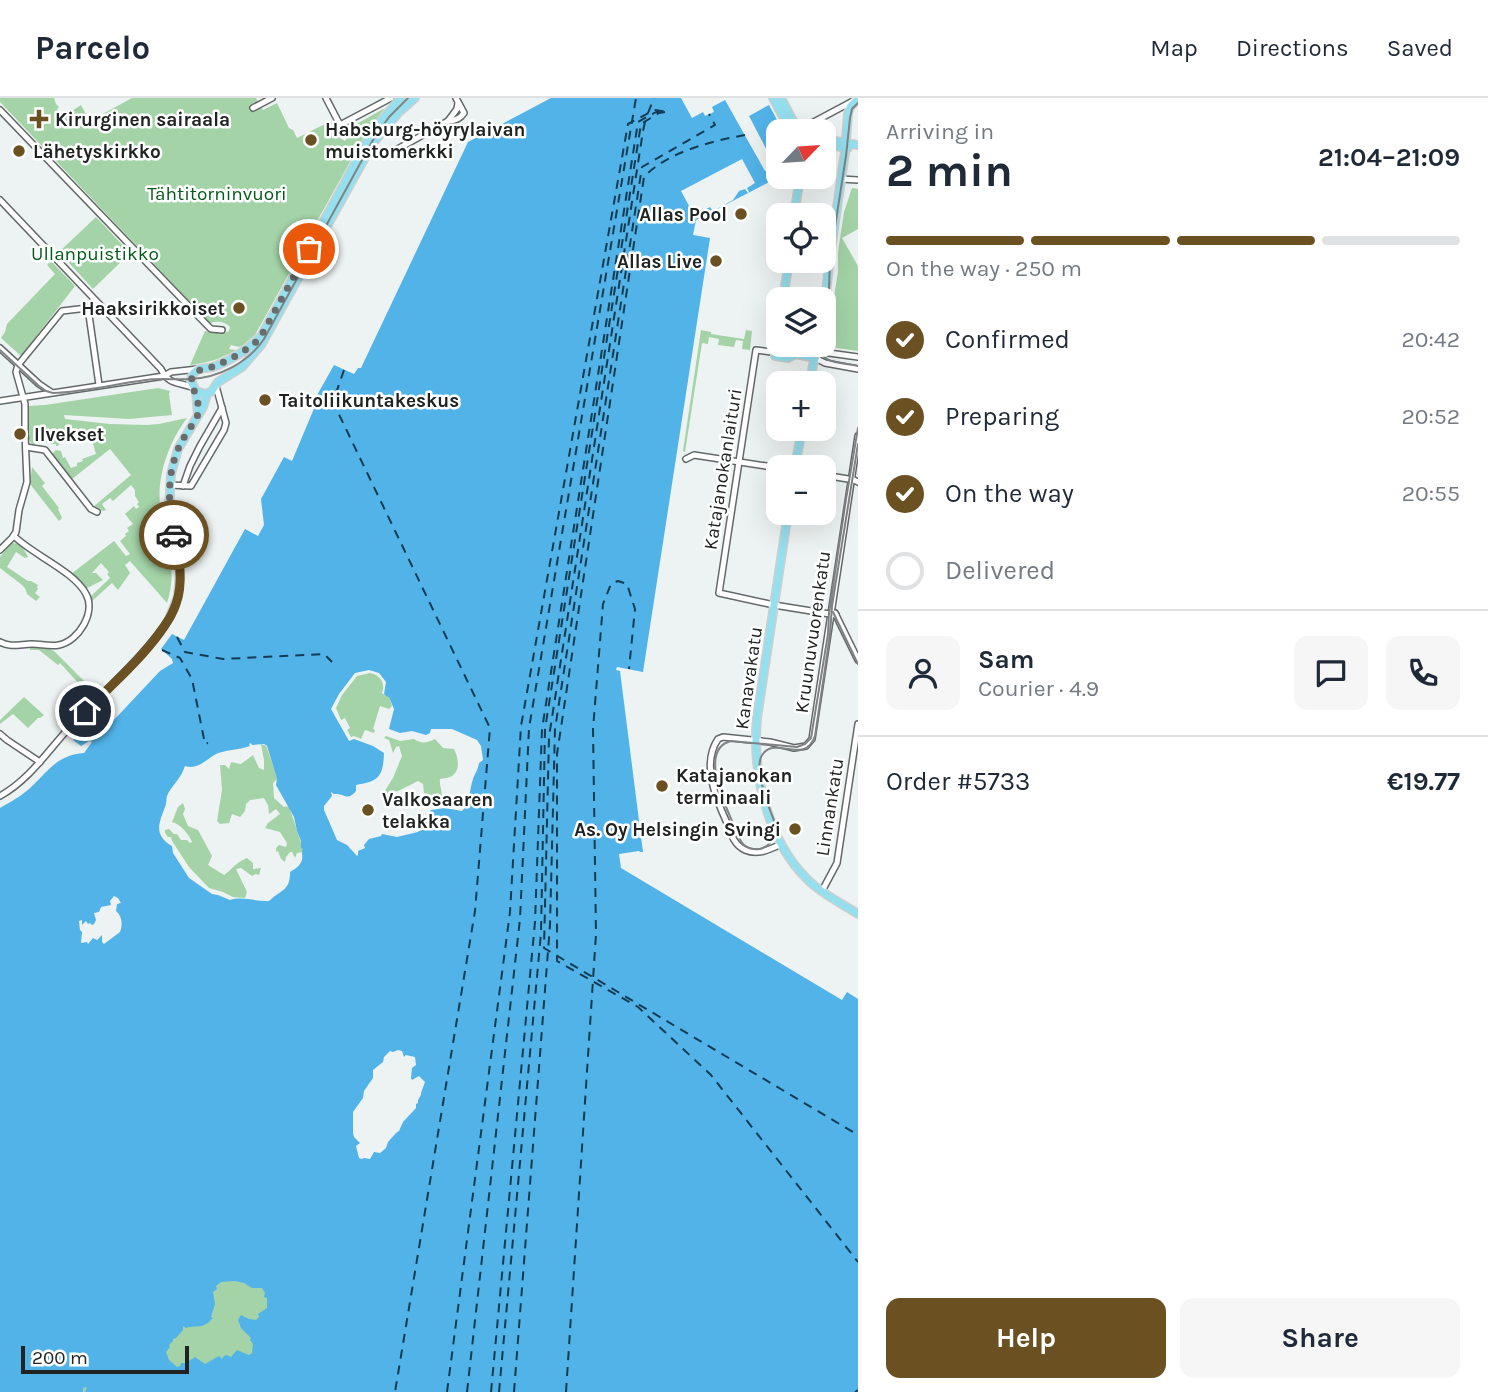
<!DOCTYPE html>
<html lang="en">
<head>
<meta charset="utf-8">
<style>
  body { margin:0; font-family:Karla,sans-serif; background:#f6f6f7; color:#1f2937; height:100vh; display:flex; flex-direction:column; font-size:26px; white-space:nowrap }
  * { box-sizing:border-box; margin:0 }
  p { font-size:23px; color:#747a83 }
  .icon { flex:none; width:38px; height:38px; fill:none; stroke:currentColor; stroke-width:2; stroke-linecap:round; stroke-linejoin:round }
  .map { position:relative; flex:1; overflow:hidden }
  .sheet { display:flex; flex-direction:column; background:#fff; width:630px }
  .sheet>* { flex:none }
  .needle { width:46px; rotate:65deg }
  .buttons { position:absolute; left:766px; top:21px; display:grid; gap:14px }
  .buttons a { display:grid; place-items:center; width:70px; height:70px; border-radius:14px; background:#fff; box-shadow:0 7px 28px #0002; font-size:35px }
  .scale { position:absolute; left:21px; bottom:18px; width:168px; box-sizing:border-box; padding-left:7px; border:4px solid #212323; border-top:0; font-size:19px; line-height:24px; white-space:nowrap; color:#212323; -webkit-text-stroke:5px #feffff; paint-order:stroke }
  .pin { position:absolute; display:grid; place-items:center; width:60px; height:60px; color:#fff; margin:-30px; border:4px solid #fff; border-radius:50%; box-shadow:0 2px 7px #0007 }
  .courier { position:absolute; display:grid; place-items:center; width:70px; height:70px; margin:-35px; border:5px solid #6b5022; border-radius:50%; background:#fff; color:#222; box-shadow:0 2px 9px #0007 }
  .headline em { font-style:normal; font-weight:700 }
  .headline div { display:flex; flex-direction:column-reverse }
  .headline { display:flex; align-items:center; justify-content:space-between; height:119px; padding:0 28px }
  h1 { font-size:46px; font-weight:700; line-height:52px }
  .bar { display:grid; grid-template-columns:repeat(4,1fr); gap:10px 7px; align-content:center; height:84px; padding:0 28px }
  .bar i { height:9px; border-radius:5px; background:#e0e1e3 }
  .bar .active { background:#6b5022 }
  .bar p { grid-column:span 4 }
  .line { display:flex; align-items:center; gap:18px; padding:0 28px; border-top:2px solid #e0e1e3 }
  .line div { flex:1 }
  .round { display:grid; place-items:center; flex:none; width:74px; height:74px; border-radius:14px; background:#f6f6f7 }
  ol { padding:0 28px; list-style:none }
  li { display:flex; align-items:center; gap:21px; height:77px }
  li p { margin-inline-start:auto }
  li .icon { padding:7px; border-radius:50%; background:#6b5022; color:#fff; stroke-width:4 }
  li:last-child { color:#747a83 }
  li i { width:38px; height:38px; border:4px solid #e0e1e3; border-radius:50% }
  .action { display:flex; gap:14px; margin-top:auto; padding:14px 28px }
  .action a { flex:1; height:80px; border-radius:14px; background:#6b5022; color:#fff; font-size:28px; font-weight:700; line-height:80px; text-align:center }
  .action a+a { background:#f6f6f7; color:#1f2937 }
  header { display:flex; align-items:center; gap:42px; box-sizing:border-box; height:98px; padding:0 35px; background:#fff; border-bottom:2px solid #e0e1e3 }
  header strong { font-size:33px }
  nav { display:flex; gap:38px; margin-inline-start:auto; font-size:24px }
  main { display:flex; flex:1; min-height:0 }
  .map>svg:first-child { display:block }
  .green { fill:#a4d3a7 }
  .water { fill:#52b3e8; fill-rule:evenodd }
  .pier { fill:#edf3f2 }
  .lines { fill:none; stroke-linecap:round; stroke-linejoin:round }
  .ferry { stroke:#133c53; stroke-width:2; stroke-dasharray:9 7; stroke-linecap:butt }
  .minor-casing { stroke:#636868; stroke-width:8 }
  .major-casing { stroke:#cecfcf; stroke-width:10 }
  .minor { stroke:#fff; stroke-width:5 }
  .major { stroke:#95dfee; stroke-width:7 }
  .tram { stroke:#7f8383; stroke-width:2 }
  .done { stroke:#686c6b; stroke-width:7; stroke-dasharray:0 12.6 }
  .route { stroke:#6b5022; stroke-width:9 }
  .poi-dot { fill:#6b5022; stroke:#feffff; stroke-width:2.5 }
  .labels { text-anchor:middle; stroke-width:5; stroke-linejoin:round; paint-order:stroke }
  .poi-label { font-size:19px; font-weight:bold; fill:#212323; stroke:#feffff; text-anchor:start }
  .park-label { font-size:19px; fill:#07591b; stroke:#feffff }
  .street-label { font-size:19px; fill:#212323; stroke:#feffff }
</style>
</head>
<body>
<header>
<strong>Parcelo</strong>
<nav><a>Map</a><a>Directions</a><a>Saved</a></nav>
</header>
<main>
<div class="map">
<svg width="858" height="1294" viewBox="0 0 858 1294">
  <rect width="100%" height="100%" fill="#edf3f2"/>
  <g class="green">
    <path d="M0,0H54L56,6L59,9L57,11L60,14L61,20L81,7L90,23L132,0H256L263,12L277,5L289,30L293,32L297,40L331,23L340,40L345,43L353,28L385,10L366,35L305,145L291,153L294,159L301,154L255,237L242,248L239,249L231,247L229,251L236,252C221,261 207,265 190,267L205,233L223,236L229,233L230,229C224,223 218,223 210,225L0,4Z"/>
    <path d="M852,90L858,91V131L842,140L858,168V253L830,249L827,243L838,174V154L844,114Z"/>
    <path d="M96,119L130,155L93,191L59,154Z"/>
    <path d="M51,163L75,188L21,258L1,240L5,234L7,226L55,176L47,167Z"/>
    <path d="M701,232L711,234V236L744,241L746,232L752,233L750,252L742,251L743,243L736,242L734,249L718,247L719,241L709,239L708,246L702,245L685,354L683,353Z"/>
    <path d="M158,290L170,293L169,296L172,317L129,321L64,317L65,321L110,326L147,327L159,326L187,320C169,344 157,377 160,407C164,442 179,470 167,505L130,463L125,467L130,475L118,492L112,485L91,504L90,499L110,480L107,476L109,474L101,465L92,475H96L103,482L87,490L71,476L114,443L126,458L130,456L120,443L126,438L125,436L129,433L127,430L133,426L125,416L134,408L136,411L139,409L137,406L139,404L135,398V392L131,387L113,403L110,400L102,406L106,412L103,413L93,409L131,377L110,351L72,381L52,356L56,352L61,353L63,360L65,359L71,370L77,368V365L83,363L82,361L96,356L89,332L82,333L81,331L75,333L74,330L66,333L68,340L61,343L58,348H56V346H51L36,341L35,346H32L28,340L29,308L45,307Z"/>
    <path d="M32,369L45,385L42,388L59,410L58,411L62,420L59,423L30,386Z"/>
    <path d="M11,445C20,444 25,452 28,459L25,460L16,454L7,469L28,483H31L38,487L37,489L38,491L35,495L40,499L36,503L27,496L25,490L22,487L0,470V459Z"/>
    <path d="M30,549L50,551L54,553L96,595L78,613L68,602L82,589L60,565L58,567L39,552H30Z"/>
    <path d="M370,575C380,577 386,585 382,595L386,598H389L392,608L389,611L380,608L373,631L375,632L374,635L365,632L361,641L354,638L351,639L347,632L350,630L345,620L341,622L336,610L342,597L357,578Z"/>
    <path d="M24,599L44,617L40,620H38L28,630L13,616L0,626V622Z"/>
    <path d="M386,638L400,643L414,641C421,646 427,645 435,641L443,650L454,651C458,659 461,672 452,678C448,680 444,680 440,681C439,686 442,692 442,699L428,702L424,695L423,686L418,683L398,693L383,696L393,680L402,658L399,648L396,649L393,655L389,642L384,640Z"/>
    <path d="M261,646L266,648L278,680L273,685L274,700L284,709L289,708L303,751V754L297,755L295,760L292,754H290L286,759L285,764L281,761L278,753L276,754V750L279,747L286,749L287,745L280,734L265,730L268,725L280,716L276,711L269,716L268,707L264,700L250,702L246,706L245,713L240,719L232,716L229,725L220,726L217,723L222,692L220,667H225L229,671L231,664L241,666L253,657L259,670L264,672V662Z"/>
    <path d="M183,705L185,711L183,716L188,728L198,732L212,758L208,767L224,777C234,770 235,765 247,760L253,765V771L261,770L259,777L256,776L252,778L241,770L236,771L247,794L245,800L233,799L223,794L209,790L189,769L172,743L171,739H168L165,735V732L169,731L174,736H177L181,742H187L190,745L192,744C189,736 180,726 172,724L178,709Z"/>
    <path d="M221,1113L279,1176L274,1260L171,1294H61Z"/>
  </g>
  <path class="water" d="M551,0H681L692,20L703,14L705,18L714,14L712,9L725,2L765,73L775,68L749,18L769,7L783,33H779V79L696,122L693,137L710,140L643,574L617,569L616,572L620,573L643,754H640L639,753L619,756L621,770L842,902L847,894L858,901V1294H85L87,1289L83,1290V1294H0V710C10,704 20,699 29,691C48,674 56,657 84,655L92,644L89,643L81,648L73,642L93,621L100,629V632L95,637L97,640L160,573L173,565L172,561L161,551L172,536L184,542L245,431L258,438L264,427L261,401L284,359L292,363L318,301L316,299L334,267L354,276L358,270H361L468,44ZM369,572L379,575L386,584L384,596L386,598L389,599L394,611L389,631L400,635L412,633L426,637L430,635L431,631H452L477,642L481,648L483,662L479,665C478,672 475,675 473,681C469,692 471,704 462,713L445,710L431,712L423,722L421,731L418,734L397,739L382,736L381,738L369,741L364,747L365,750L358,753V757L357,758L347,747L337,742L324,712V708L332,698L331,694L334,696C345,695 347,704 356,693V687C379,683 383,679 384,655L373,648L354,641L349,643L331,611L339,596L355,575ZM251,645L252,647L264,646L267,648L277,680L276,687L294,719L297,733L301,743V750L303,751C301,755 303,758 302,762C300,768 295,771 290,774C290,793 282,791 269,803C256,804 243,798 230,802L218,797L212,796L189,780L173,755L172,748C153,737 159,725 165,709C167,705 166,701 167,698C171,688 181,681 185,668C198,672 205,662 216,656C224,652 239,652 250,648L249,646ZM114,798L118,800L121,805L117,806L116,813C122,818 123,826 120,834L104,846L102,844V837L97,842L93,840L88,846L87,844L81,845L82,834L80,832L79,823L82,822V827L86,823L88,826L90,825L92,827L94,826L96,822L94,815L99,814L101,809L111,807L110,803ZM398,952L402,953L404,959L406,957L415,959L416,967L412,970L411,980L412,982L419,978L425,984L421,995V997L418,1002V1005L416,1006V1010L403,1024L399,1033L396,1035L388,1044L386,1050L380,1055L374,1054L370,1061L364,1060L362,1061L359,1060L356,1048L360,1045L354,1039L353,1035V1014L363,1000L364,993L373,980V972L383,964L384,959L390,953L393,954ZM235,1183L244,1185L252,1190H262L265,1195L264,1199L267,1200V1210L258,1216L259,1219L256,1222L249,1221L241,1217L238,1222L241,1230L251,1240L250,1242L253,1246L252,1255L249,1257L237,1252L231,1259L227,1257L224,1258L222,1261L219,1258L205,1266L195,1259L186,1265H181L180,1268L177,1269L169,1262L166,1254L170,1249L169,1247L173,1243V1241L176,1240L183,1232V1228L186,1230C192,1227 201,1230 206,1226C209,1225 210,1222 213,1220L211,1219L215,1206L213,1194L217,1191L216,1188L221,1184Z"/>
  <path class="pier" d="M742,61L755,85L747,90L749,94L748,95L745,91L739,93L733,102L717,111L713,113L710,109L694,117L681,93Z"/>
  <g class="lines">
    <g class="ferry">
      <path d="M648,15L654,0"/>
      <path d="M645,24L643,33L549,639L544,850L858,1037"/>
      <path d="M745,37C712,43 667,54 644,79L557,656V863L638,909L711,977L858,1164"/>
      <path d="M344,272L333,304L490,630L475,813L395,1294"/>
      <path d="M177,539L185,554L223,561L324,556L332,564"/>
      <path d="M162,552L180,560L192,581L205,646L208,645"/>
      <path d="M447,1294L510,814L521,628L628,26L654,12L669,14"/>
      <path d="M467,1294L520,821L529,630L636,0"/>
      <path d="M491,1294L535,824L542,631L638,24L656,14H660"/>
      <path d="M499,1294L541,835L545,631L641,26L659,15L665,14"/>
      <path d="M514,1294L550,827L555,631L642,69L715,27L709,16"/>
      <path d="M566,1294L596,836L593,631L603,506L611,486L618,483L627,486L635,511L629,571"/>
      <path d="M855,1294L858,1292"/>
    </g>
    <g class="minor-casing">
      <g id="minor">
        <path d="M326,0L340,27L391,0"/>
        <path d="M253,10L272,0"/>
        <path d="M0,12L205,225L211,231L222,232"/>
        <path d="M448,23L457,11L458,5"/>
        <path d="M798,30L810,26L855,2"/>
        <path d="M394,53L448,23C455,23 460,21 464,15L456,0"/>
        <path d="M841,81L858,82"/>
        <path d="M0,102L161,271C168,286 177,284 192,289"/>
        <path d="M88,210L99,287"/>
        <path d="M0,250L39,286L51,294"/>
        <path d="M818,251L829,255L858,259"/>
        <path d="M776,252L771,254L756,252L719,495L774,507L836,517"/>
        <path d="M815,260L825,265L858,271"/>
        <path d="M18,267L62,213L96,209L99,206"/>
        <path d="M0,303L164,278L171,274L198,271"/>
        <path d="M26,349L45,352L91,411L97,414"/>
        <path d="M686,361L694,357L779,370"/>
        <path d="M824,377L854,382L858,384"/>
        <path d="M170,387L191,388L224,332L226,325L216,288"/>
        <path d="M183,388L190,368L200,348L222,310"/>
        <path d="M0,452L12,440L16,434L19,412L27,384L25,336V306L16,274L18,267"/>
        <path d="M835,515L858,562"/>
        <path d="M0,544C10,550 21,546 32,546C41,546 50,549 59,547C79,543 96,514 86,496C74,473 33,457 14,438"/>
        <path d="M0,636L7,642L40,664"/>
        <path d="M0,698C29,682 47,654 69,630C102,594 143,561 170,519"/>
        <path d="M782,746C769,751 759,758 745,752C734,747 731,736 727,725C716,701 701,666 718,641L723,639L770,644L794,650L806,648L812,641L858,338"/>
        <path d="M822,793L837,765L858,626"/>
      </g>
    </g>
    <g class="major-casing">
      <g id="major">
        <path d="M401,0L380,24L369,40L262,237C251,250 228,264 213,269C207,271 201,269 196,273C191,277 192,278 191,283L196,293L205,296L211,294L218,284L242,269L261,247L373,45L398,15L415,0"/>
        <path d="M773,0L791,33"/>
        <path d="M781,0L795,27L801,33"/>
        <path d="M824,41L858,47"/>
        <path d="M824,46L848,50"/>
        <path d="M794,117L800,79"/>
        <path d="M783,201L789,163"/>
        <path d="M824,212L830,158L845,54L848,16L850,9L858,1"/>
        <path d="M779,231L775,258L788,260L794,257"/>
        <path d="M776,252L815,260"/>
        <path d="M810,285L813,267L819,247"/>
        <path d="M196,293L198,317"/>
        <path d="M795,369L802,331"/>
        <path d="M788,415L757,620C752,675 767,742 808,782C822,796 841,805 858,816"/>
        <path d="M170,519L178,498L180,475L179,459L169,412L171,376L178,351L203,309L207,296"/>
      </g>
    </g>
    <use href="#minor" class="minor"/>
    <use href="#major" class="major"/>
    <g class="tram">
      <path d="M824,220L829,191L830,161L846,58L850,20L852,11L858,5"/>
      <path d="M818,247C821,267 842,264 858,268"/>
      <path d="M0,252L39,288L46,293L53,295C84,294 115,286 146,282C161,280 175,282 190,281C218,280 248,265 264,241L373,42L389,19L408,0"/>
      <path d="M858,330L846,401L829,515L828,536L811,640L805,646L797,649L731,643C699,651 724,704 732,723C736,731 738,742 744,747C749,751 754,752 760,751C768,749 776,741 776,732C776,725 772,718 770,712C765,700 756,671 761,659C773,635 804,669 815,638L830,537L832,508L858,346"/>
      <path d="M833,514L858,566"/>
    </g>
  </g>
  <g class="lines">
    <path class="done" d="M174,437C168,406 166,374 181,345C185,336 195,325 198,316C201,302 190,290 192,278C199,269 207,272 217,267C231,261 248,252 260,240L309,151"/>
    <path class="route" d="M85,613C112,587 164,541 176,506C184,484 179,459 174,437"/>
  </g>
  <g class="poi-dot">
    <path d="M35.5 10.5h7v7h7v7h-7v7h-7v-7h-7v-7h7z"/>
    <circle cx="311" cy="42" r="7"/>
    <circle cx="19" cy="53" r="7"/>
    <circle cx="741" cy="116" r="7"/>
    <circle cx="716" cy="163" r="7"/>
    <circle cx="239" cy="210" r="7"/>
    <circle cx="265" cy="302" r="7"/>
    <circle cx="20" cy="336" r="7"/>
    <circle cx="662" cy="688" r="7"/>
    <circle cx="368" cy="712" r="7"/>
    <circle cx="795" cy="731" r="7"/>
  </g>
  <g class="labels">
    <g class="poi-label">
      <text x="55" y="28">Kirurginen sairaala</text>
      <text x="325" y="38">Habsburg-höyrylaivan<tspan x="325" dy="22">muistomerkki</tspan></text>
      <text x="33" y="60">Lähetyskirkko</text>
      <text x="727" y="123" text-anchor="end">Allas Pool</text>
      <text x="702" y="170" text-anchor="end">Allas Live</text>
      <text x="225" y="217" text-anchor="end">Haaksirikkoiset</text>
      <text x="279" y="309">Taitoliikuntakeskus</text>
      <text x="34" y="343">Ilvekset</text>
      <text x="676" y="684">Katajanokan<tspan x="676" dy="22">terminaali</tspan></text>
      <text x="382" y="708">Valkosaaren<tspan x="382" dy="22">telakka</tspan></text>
      <text x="781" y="738" text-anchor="end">As. Oy Helsingin Svingi</text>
    </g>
    <g class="park-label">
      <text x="217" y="102">Tähtitorninvuori</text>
      <text x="95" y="162">Ullanpuistikko</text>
    </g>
    <g class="street-label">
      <text transform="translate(722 371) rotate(-81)" y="7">Katajanokanlaituri</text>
      <text transform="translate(812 534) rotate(-82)" y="7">Kruunuvuorenkatu</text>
      <text transform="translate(748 580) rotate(-82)" y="7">Kanavakatu</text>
      <text transform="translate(829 709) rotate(-81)" y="7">Linnankatu</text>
    </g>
  </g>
</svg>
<div class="buttons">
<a><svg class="needle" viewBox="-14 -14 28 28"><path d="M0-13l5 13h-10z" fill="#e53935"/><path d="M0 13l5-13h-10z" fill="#747a83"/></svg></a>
<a><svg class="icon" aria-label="locate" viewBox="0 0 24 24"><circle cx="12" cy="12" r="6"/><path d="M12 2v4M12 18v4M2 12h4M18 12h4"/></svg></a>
<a><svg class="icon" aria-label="layers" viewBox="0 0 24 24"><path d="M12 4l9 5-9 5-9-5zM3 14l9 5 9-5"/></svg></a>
<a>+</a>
<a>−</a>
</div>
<div class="scale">200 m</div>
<div class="pin" style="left:309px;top:151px;background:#ea580c"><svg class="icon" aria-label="bag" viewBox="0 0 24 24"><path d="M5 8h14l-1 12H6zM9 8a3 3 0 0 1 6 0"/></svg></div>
<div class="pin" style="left:85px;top:613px;background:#1f2937"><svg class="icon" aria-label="home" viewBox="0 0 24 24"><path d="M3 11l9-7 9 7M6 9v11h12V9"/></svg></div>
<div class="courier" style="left:174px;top:437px"><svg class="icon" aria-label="car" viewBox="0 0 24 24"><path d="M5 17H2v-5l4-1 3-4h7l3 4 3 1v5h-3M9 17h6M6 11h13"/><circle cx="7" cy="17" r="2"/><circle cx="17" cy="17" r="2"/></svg></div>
</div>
<section class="sheet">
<div class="headline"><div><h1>2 min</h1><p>Arriving in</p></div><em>21:04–21:09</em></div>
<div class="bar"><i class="active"></i><i class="active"></i><i class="active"></i><i></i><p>On the way · 250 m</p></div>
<ol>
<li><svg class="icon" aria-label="check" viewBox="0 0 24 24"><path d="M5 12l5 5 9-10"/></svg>Confirmed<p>20:42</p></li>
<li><svg class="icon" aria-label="check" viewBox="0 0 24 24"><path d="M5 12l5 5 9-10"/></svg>Preparing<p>20:52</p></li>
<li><svg class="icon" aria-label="check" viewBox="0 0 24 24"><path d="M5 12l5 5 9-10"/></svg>On the way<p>20:55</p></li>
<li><i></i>Delivered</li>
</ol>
<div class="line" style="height:126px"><a class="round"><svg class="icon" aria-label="person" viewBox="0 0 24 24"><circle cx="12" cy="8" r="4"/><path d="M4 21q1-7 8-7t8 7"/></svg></a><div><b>Sam</b><p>Courier · 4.9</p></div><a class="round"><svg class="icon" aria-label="chat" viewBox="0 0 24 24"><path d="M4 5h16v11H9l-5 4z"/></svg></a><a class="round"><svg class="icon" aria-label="phone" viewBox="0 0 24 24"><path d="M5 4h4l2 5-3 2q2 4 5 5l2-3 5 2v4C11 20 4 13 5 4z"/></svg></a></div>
<div class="line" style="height:91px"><div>Order #5733</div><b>€19.77</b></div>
<div class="action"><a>Help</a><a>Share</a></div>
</section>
</main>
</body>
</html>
